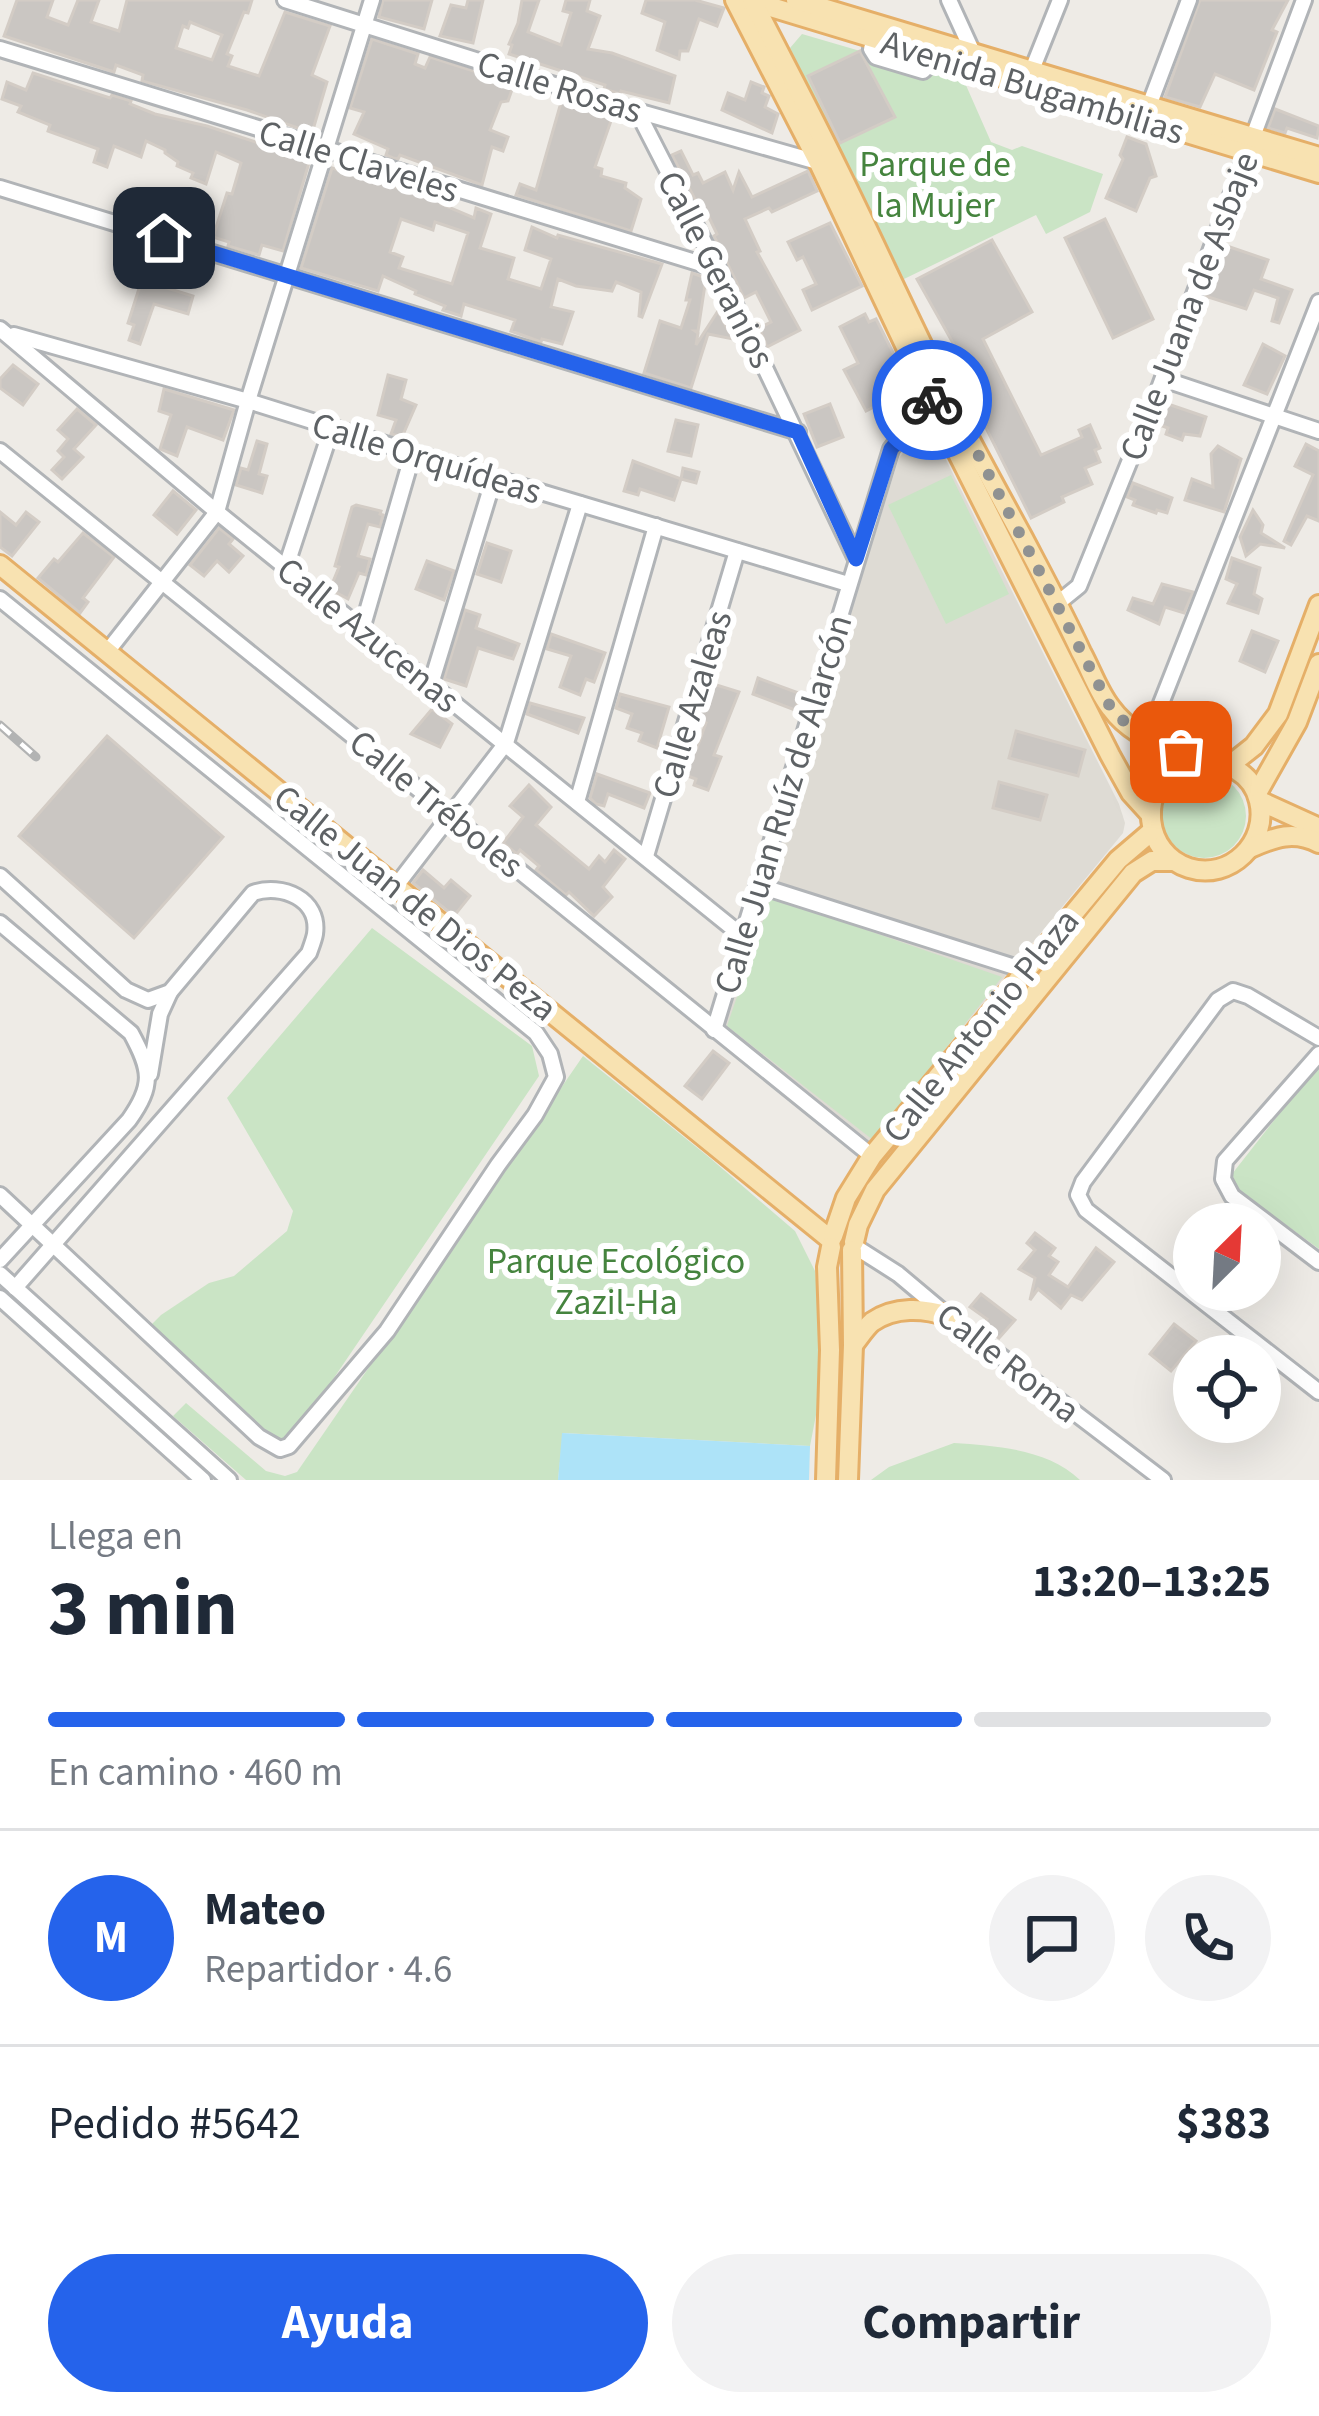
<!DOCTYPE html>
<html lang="es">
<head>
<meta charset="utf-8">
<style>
  body { margin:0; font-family:"Source Sans 3",sans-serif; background:#f2f2f3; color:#1f2937; height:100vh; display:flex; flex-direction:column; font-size:45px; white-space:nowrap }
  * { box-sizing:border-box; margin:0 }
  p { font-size:39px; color:#747a83 }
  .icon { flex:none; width:66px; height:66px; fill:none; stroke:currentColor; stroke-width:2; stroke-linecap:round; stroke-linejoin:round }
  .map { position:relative; height:1480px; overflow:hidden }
  .panel { display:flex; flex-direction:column; background:#fff; flex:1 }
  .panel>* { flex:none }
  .needle { width:78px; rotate:24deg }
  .buttons { position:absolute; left:1173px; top:1203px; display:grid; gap:24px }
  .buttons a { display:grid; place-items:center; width:108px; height:108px; border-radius:50%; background:#fff; box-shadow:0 12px 48px #0002; font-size:60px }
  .pin { position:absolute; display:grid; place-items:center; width:102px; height:102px; color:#fff; margin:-51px; border-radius:24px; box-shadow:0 6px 18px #0006 }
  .courier { position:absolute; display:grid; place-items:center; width:120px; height:120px; margin:-60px; border:9px solid #2563eb; border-radius:50%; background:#fff; color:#222; box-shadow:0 3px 15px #0007 }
  .overview em { font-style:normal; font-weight:700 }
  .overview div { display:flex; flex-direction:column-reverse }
  .overview { display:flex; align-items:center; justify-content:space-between; height:204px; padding:0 48px }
  h1 { font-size:78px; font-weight:700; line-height:90px }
  .bar { display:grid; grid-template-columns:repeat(4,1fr); gap:18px 12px; align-content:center; height:144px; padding:0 48px }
  .bar i { height:15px; border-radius:9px; background:#e0e1e3 }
  .bar .current { background:#2563eb }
  .bar p { grid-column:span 4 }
  .line { display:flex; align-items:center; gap:30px; padding:0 48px; border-top:3px solid #e0e1e3 }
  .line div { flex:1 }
  .round { display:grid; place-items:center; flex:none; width:126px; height:126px; border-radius:63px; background:#f2f2f3 }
  .primary-button { display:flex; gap:24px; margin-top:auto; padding:24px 48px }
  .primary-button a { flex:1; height:138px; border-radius:72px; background:#2563eb; color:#fff; font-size:48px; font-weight:700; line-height:138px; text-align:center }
  .primary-button a+a { background:#f2f2f3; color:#1f2937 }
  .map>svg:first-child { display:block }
  .education { fill:#dedbd4 }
  .green { fill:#cae4c5 }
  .water { fill:#ade3f8 }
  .building { fill:#cac6c2; stroke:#d3ccc5; stroke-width:3; fill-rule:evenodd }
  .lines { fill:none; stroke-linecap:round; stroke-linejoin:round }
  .minor-casing { stroke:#b1b4b7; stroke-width:20 }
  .major-casing { stroke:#e5af68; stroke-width:24 }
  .minor { stroke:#fff; stroke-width:14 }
  .major { stroke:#f8e2b1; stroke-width:18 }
  .rail-casing { stroke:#b2b3b3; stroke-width:9 }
  .rail { stroke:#fff; stroke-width:4.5; stroke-dasharray:14; stroke-linecap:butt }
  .done { stroke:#909292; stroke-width:12; stroke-dasharray:0 21.6 }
  .route { stroke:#2563eb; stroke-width:15 }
  .labels { text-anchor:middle; stroke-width:12; stroke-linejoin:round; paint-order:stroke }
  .street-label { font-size:36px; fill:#5e6265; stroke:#fff }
  .park-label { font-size:36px; fill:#45843e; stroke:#fff }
</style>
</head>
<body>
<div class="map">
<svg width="1319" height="1480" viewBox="0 0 1319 1480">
  <rect width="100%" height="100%" fill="#eeebe6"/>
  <path class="education" d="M927,422L1119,804L1125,823L1123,833L867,1144L720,1027L899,458Z"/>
  <g class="green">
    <path d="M802,34L867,53L872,63L923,79L931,72L965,83L991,142L1012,150L1022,146L1103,174L1090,212L1046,234L1036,215L904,279L790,48Z"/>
    <path d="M951,475L1009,594L946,624L888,505Z"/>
    <circle cx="1204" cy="816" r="42"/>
    <path d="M771,897L1002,977L873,1140L727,1026Z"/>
    <path d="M372,928L532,1046L539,1076L306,1419L283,1439H274L260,1431L148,1328L161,1315L209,1283L234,1276L287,1231L293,1211L227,1098Z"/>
    <path d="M583,1056L710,1158L795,1231L815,1271L818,1299L821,1389L810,1446L563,1433L558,1480H246L173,1416L186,1403L266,1471L285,1476L297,1472Z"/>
    <path d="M1319,1063V1249L1238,1190L1232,1174Z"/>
    <path d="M954,1443C997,1446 1048,1449 1080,1480H871L889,1467Z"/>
  </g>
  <path class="water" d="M562,1433L810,1446L809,1480H558Z"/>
  <g class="building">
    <path d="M17,0H53L47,17L68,25L78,0H99L91,22L119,31L127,0H252L248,13L244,12L227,54L232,56L228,66L259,76L285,12L330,26L312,75L327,82L312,133L247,110L142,81L143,75L116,65L114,72L4,36ZM190,22L222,35L212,60L176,48L183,26L188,28Z"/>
    <path d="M383,0H432L424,29L379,17Z"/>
    <path d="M468,0H483L473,43L440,36L451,5L466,8Z"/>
    <path d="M522,0H539L528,32L561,45L571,13L563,11L566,0H590L587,11L600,16L588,49L612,53L675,76L669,103L621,91L620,94L604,89L605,85L509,54L512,45L509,44L518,23Z"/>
    <path d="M646,0H695L724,8L717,26L699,19L688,51H680L679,59L657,50L665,22L642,13Z"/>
    <path d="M1200,0H1288L1272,30L1277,32L1254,90L1215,74L1200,107L1165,97Z"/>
    <path d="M372,39L418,54L415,64L425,68L430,57L514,84L508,101L501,102L490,130L508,137L503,151L492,147L482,185L400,155L398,159L393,158L386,155L388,149L354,134L364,112L350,108Z"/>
    <path d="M860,51L895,117L840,143L808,76Z"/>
    <path d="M33,73L110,98L112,95L131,101L130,104L155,114L207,126L286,152L292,150L311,156L283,251L262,245L259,255L228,246L229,242L213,237L227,193L232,194L241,163L216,152L206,184L191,178L193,173L177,166L178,162L165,153V150L146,141L141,157L114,146L107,167L94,162L98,149L48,131L50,125L18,112L21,106L2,99L7,82L26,90Z"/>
    <path d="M751,82L764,87L762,93L769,96L765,107L778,114L772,133L722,110L728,93L745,100Z"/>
    <path d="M562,99L613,115L595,167L602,169L601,176L626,183L625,188L641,199L631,231L516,195L520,184L536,190Z"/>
    <path d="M1275,109L1319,126L1317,138L1287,128L1285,133L1268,128Z"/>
    <path d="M1127,137L1146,144L1156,176L1150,178L1136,211L1106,198L1123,159L1120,155Z"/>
    <path d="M681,151L693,175L698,173L703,183L725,172L733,190L739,172L752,197L808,171L817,191L772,212L769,208L745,219L760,251L757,252L800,330L767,347L759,328L771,322L756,292L744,298L714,236L717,234L703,205L699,207L672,155Z"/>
    <path d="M332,168L442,201L441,204L474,218L476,208L491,214L480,248L514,258L508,279L541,289L551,259L525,250L532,227L557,238L558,235L662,264L642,317L639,316L641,292L616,282L612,291L576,286L558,279L551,307L573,312L562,344L542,339L541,342L511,331L515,320L464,304L461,316L443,310L445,306L415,294L416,291L383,276L378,291L301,268ZM401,219L433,230L435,222L468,233L452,284L399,268L403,257L390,252Z"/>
    <path d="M1105,219L1153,319L1113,338L1065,238Z"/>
    <path d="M830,223L862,286L812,310L803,290L816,284L803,257L797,260L788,242Z"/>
    <path d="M992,240L1032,312L983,339L1041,455L1082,437L1079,430L1090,425L1100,448L1095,450L1100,462L1085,468L1092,484L1062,497L1064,502L1031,518L950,356L958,352L917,279Z"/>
    <path d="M1224,245L1268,260L1261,279L1292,290L1279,323L1272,321L1278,298L1254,290L1246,309L1205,296Z"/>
    <path d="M144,273L159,278L157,285L193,296L188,314L154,304L140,344L129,340L134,325L128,323Z"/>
    <path d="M692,273L706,278L698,331H695L698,333L696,345L718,311L733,339L708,334L691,388L644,373L660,321L681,328L690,300H686Z"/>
    <path d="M865,314L869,322L876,319L911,388L866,411L844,370L858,363L840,327Z"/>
    <path d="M1263,344L1285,356L1267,394L1244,385Z"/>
    <path d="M13,365L38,384L23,405L0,388V379Z"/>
    <path d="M388,375L406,380L401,399L416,405L402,437L391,434L396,420L378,415Z"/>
    <path d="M164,389L234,410L223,440L187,427L177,456L160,449L171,415L159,411Z"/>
    <path d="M1165,403L1206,417L1200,436L1184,434L1182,440L1166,434L1168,428L1157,424Z"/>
    <path d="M830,404L843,437L817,447L804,414Z"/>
    <path d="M77,409L96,425L74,449L83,457L62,479L52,470L64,457L58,451L68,439L58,430Z"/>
    <path d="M676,420L698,425L691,456L668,451Z"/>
    <path d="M257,441L267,444L259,474L267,476L262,493L236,485L241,468L248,470Z"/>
    <path d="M1306,444L1319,451V521L1307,516L1291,545L1284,541L1313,475L1295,466Z"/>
    <path d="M1218,446L1241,459L1224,512L1185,500L1192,479L1213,487L1211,454Z"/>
    <path d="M633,461L681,479L683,468L699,472L696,483L681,479L674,500L640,489L638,495L624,491Z"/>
    <path d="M1133,483L1172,498L1167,513L1157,510L1156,513L1133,505L1135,500L1127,497Z"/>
    <path d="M173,491L196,510L177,534L154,515Z"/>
    <path d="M356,505L381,511L380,514L383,515L380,527L368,524L358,556L370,559L366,575L359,573L348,599L330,589L339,567L335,566L352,507Z"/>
    <path d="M1253,510L1263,525L1261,533L1285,548L1260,544L1246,556L1240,537Z"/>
    <path d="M0,512L16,525L26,512L39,522L12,556L0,547Z"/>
    <path d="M219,528L233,539L229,544L243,556L229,572L217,561L204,576L190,565Z"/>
    <path d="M83,533L114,557L83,598L88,602L80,613L38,578L54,559L58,562Z"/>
    <path d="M487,543L511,551L501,582L477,574Z"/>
    <path d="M1232,558L1260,568L1254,594L1262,599L1258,613L1228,603L1237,584L1226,579Z"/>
    <path d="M427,561L454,571L444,600L416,589Z"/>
    <path d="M1162,584L1193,592L1184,613L1165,607L1159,624L1128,610L1133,598L1153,604Z"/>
    <path d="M465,610L480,615L476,628L519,644L513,659L478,648L466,686L444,679Z"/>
    <path d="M1252,631L1278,641L1265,672L1240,661Z"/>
    <path d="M551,634L605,653L594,682L586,679L580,695L560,687L571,656L547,649Z"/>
    <path d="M758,678L801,694L795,710L753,694Z"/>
    <path d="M710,683L739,692L714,755L721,757L708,790L694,785L696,779L682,774L691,746L697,748L706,723L698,720Z"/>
    <path d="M620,694L669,707L657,748L639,741L642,733L627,728L632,714L616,708Z"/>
    <path d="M530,703L584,718L578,733L527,714Z"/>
    <path d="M432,709L452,724L440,747L411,734Z"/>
    <path d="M1016,731L1085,750L1078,776L1009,758Z"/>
    <path d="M107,736L223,837L134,938L19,836Z"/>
    <path d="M597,774L650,793L644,808L608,794L604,806L596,804L590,798Z"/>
    <path d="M999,782L1047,795L1040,820L993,808Z"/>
    <path d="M529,785L551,807L536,825L589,869L599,856L605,862L614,850L625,859L603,887L612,897L594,916L569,892L566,895L536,870L539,866L520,850L517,854L503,843L523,817L510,806Z"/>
    <path d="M423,870L444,888L451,880L470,896L454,916L413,883Z"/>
    <path d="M713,1051L729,1063L702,1099L685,1086Z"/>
    <path d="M1035,1233L1055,1248L1049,1256L1058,1262L1049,1275L1068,1287L1096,1248L1114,1262L1082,1300L1071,1295L1061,1308L1038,1289L1030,1300L1035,1278L1019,1269L1035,1250L1027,1243Z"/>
    <path d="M981,1294L1015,1320L999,1338L982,1326L987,1319L970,1307Z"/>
    <path d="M1174,1324L1196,1341L1171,1371L1150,1354Z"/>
  </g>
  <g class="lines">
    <g class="minor-casing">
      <g id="minor">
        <path d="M285,0L637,111L821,163"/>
        <path d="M949,0L974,55"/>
        <path d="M875,38L871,49L876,57L923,71L929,65L932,55"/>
        <path d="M0,49L718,269"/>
        <path d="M1032,70L1060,0"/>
        <path d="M1149,106L1189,0"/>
        <path d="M637,111L718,269L856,559"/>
        <path d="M0,188L798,432"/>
        <path d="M0,329L217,512L741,935"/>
        <path d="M14,335L248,401L494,478L848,584"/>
        <path d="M1163,379L1319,431"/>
        <path d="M0,451L872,1156"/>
        <path d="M286,567L332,427"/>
        <path d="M0,599L536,1033L550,1054L556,1077L535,1115L498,1165L387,1331L289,1446L280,1449L259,1437L0,1195"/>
        <path d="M1058,603L1079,586L1158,391L1304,0"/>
        <path d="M362,629L413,453"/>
        <path d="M107,652L217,512L248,401L372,0"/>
        <path d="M431,684L494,478"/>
        <path d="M1147,739L1319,302"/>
        <path d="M577,802L656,526"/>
        <path d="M646,856L737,551"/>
        <path d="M0,876L126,990L148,1000L170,992L253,893C282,883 320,899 315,934C314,940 311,947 309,953L15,1288"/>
        <path d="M757,885L1024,970"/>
        <path d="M396,886L506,743L580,504"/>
        <path d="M0,923L131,1033C151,1070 154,1085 129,1120L0,1260"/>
        <path d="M714,1030L891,449L922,408L938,396"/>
        <path d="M1319,1038L1248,996L1233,991L1218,1000L1083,1182L1078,1195L1086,1210L1319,1392"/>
        <path d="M1319,1054L1225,1161L1223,1179L1232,1196L1319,1262"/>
        <path d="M150,1074L160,1014L170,992"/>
        <path d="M854,1246L898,1274L948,1316L1163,1480"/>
        <path d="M0,1274L229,1480"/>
        <path d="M0,1298L203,1480"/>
      </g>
    </g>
    <g class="major-casing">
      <g id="major">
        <path d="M735,0L819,163L931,400L1110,755L1131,793L1151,815"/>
        <path d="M748,0L1319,173"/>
        <path d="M752,0C781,57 811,113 839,171C875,244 909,320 946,393C970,442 997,490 1023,538C1043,576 1063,613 1081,652C1091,670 1098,692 1111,708C1127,730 1153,743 1179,751C1210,762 1250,762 1259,801C1269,842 1230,881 1189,868C1144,854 1137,790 1178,767C1189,761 1200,760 1213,760"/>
        <path d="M796,0L1319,157"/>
        <path d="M0,565L831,1240"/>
        <path d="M1230,765L1254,746L1278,714L1319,605"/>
        <path d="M1257,793L1297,722L1319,664"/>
        <path d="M1260,801L1319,828"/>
        <path d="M1250,848C1275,837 1294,830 1319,843"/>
        <path d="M833,1236L846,1198L872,1156L1118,860L1152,831"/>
        <path d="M854,1242L858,1225L875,1190L1133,873L1152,861H1174"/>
        <path d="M853,1345C858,1339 865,1328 872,1322C895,1306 924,1308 948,1316"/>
        <path d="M826,1480L830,1350L827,1267L831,1247"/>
        <path d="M848,1480L853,1345L852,1250"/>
      </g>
    </g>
    <use href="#minor" class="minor"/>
    <use href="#major" class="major"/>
    <g class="rail-casing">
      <path id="rail" d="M0,725L36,757"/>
    </g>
    <use href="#rail" class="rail"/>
  </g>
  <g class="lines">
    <path class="done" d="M932,400L946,393L1112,710C1132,731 1154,741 1181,752"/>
    <path class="route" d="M164,238L798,432L856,559L891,449L932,400"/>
  </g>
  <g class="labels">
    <g class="street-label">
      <text transform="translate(560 86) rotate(17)" y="13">Calle Rosas</text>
      <text transform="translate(1033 86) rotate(17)" y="13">Avenida Bugambilias</text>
      <text transform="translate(359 160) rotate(17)" y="13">Calle Claveles</text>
      <text transform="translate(717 269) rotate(63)" y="13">Calle Geranios</text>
      <text transform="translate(1188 306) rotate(-69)" y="13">Calle Juana de Asbaje</text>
      <text transform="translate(427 457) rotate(17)" y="13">Calle Orquídeas</text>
      <text transform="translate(369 634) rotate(39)" y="13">Calle Azucenas</text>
      <text transform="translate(691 704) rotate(-73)" y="13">Calle Azaleas</text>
      <text transform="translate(437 803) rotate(39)" y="13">Calle Tréboles</text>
      <text transform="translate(782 804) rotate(-73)" y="13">Calle Juan Ruíz de Alarcón</text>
      <text transform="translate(416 902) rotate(39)" y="13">Calle Juan de Dios Peza</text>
      <text transform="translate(980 1025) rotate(-51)" y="13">Calle Antonio Plaza</text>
      <text transform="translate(1009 1362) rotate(38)" y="13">Calle Roma</text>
    </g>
    <g class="park-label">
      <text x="935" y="176">Parque de<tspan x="935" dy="41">la Mujer</tspan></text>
      <text x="616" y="1273">Parque Ecológico<tspan x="616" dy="41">Zazil-Ha</tspan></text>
    </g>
  </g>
</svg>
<div class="buttons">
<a><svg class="needle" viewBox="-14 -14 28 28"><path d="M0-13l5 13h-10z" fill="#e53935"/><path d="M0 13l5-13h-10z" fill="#747a83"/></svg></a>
<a><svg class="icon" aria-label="locate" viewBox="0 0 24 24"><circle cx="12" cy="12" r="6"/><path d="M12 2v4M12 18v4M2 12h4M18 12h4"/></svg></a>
</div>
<div class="pin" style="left:1181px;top:752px;background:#ea580c"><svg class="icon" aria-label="bag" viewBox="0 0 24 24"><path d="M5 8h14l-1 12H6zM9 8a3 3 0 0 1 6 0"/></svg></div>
<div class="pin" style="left:164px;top:238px;background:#1f2937"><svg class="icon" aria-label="home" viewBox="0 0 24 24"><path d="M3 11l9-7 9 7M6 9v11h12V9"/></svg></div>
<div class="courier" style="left:932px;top:400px"><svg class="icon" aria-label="bike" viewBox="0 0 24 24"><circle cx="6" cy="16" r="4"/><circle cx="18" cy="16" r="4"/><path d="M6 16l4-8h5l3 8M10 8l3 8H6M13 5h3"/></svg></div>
</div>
<section class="panel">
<div class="overview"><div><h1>3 min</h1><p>Llega en</p></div><em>13:20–13:25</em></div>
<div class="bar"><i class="current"></i><i class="current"></i><i class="current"></i><i></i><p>En camino · 460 m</p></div>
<div class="line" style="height:216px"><b class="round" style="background:#2563eb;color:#fff">M</b><div><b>Mateo</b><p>Repartidor · 4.6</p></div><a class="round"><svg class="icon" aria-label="chat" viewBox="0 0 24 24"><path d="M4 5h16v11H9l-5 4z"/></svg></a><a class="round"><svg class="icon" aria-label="phone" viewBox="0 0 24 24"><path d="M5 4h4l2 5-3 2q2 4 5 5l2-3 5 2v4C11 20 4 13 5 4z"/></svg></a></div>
<div class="line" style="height:156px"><div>Pedido #5642</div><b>$383</b></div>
<div class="primary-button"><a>Ayuda</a><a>Compartir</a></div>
</section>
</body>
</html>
